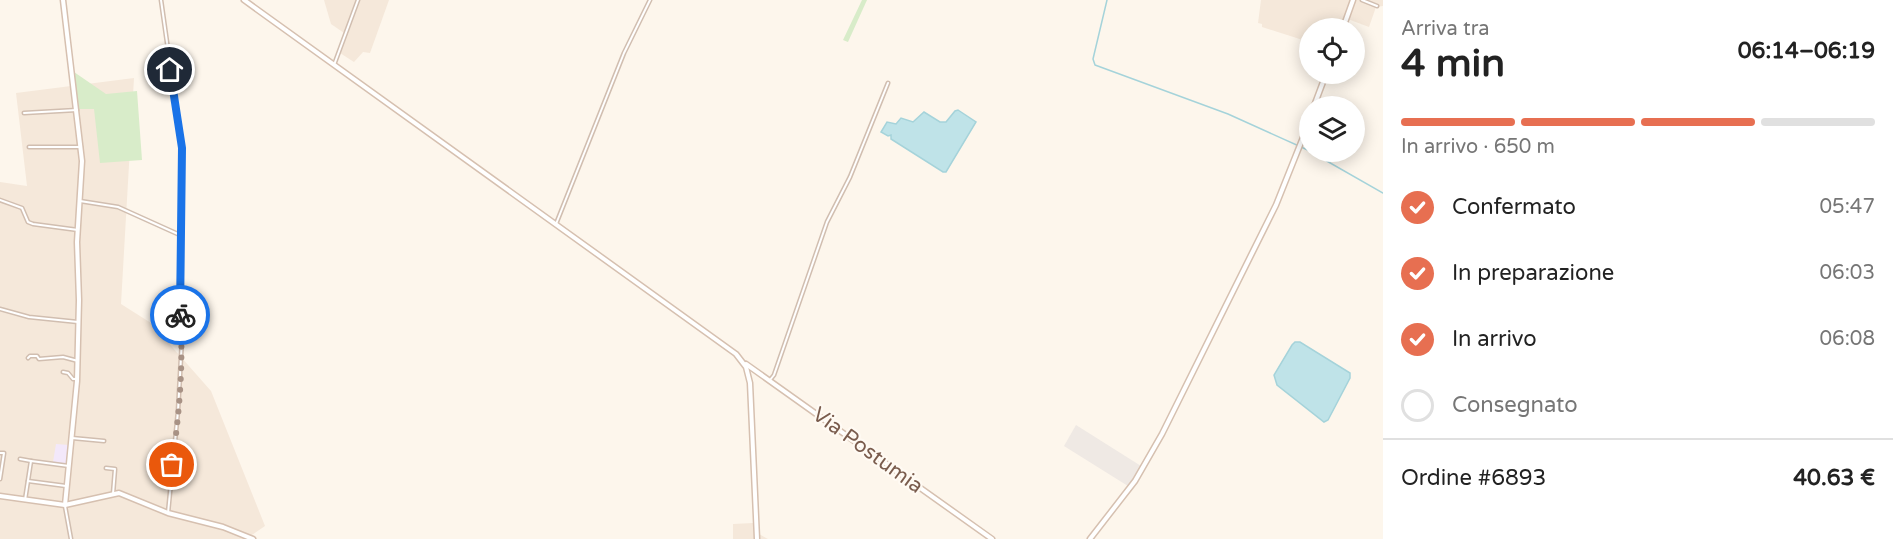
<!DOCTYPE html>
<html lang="it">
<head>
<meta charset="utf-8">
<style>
  body { margin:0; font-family:"Varela Round",sans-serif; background:#f2f2f2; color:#222; height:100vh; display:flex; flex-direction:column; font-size:22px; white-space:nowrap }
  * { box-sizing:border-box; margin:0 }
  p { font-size:20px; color:#767676 }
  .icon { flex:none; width:33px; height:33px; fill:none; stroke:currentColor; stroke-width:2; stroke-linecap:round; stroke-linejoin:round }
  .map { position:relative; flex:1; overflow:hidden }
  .panel { display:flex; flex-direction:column; background:#fff; width:510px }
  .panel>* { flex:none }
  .tools { position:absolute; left:1299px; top:18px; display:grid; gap:12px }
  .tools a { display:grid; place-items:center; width:66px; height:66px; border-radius:50%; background:#fff; box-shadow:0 3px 15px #0003; font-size:30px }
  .pin { position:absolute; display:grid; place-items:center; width:51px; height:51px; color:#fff; margin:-26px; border:3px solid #fff; border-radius:50%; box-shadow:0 2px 6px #0007 }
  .courier { position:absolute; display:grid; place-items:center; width:60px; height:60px; margin:-30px; border:4px solid #1a73e8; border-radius:50%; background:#fff; color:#222; box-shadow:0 2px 8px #0007 }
  .overview em { font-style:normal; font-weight:700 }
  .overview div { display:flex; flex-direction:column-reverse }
  .overview { display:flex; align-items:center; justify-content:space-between; height:102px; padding:0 18px }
  h1 { font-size:39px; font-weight:700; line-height:45px }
  .bar { display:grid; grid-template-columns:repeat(4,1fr); gap:9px 6px; align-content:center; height:72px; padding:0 18px }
  .bar i { height:8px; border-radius:4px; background:#e0e0e0 }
  .bar .active { background:#e76f51 }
  .bar p { grid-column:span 4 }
  .line { display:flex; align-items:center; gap:15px; padding:0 18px; border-top:2px solid #e0e0e0 }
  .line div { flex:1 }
  ol { padding:0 18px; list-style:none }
  li { display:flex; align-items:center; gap:18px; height:66px }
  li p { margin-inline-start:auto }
  li .icon { padding:6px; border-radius:50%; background:#e76f51; color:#fff; stroke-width:4 }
  li:last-child { color:#767676 }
  li i { width:33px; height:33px; border:3px solid #e0e0e0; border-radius:50% }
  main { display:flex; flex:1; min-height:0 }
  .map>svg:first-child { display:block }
  .residential { fill:#f5e8da }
  .industrial { fill:#efe9e4 }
  .education { fill:#f3e8fa }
  .green { fill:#d8ecc9 }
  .water { fill:#bfe3e8; stroke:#a5d3da; stroke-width:1.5 }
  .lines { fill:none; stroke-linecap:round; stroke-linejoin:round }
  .stream { stroke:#a5d3da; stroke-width:1.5 }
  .street-casing { stroke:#d1beb0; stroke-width:5 }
  .secondary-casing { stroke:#d6c0b0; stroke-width:7 }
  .street { stroke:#fff; stroke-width:2 }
  .secondary { stroke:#fff; stroke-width:4 }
  .done { stroke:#a89285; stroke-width:6; stroke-dasharray:0 10.8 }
  .route { stroke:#1a73e8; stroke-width:8 }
  .labels { text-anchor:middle; stroke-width:4.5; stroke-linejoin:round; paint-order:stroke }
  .street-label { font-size:21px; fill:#7a5c4d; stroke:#fffaf3 }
</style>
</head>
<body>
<main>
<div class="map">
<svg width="1383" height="539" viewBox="0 0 1383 539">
  <rect width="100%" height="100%" fill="#fdf6ec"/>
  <g class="residential">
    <path d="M324,0H389L370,53L363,52L354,62L340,53L347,35L331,24Z"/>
    <path d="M1261,0H1383V6L1376,7L1369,27L1345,18L1342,28H1310L1309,42L1262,27V24L1258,23Z"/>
    <path d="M134,78L121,304L151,323L211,391L265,526L246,539H0V182L27,186L16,93Z"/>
    <path d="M753,518H758L759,534L768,539H733V524L753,523Z"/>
  </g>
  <path class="industrial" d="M1076,425L1141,466L1128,486L1064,446Z"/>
  <path class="education" d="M56,444L69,445L67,464L53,462Z"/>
  <g class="green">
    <path d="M862,0H867L848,42L843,40Z"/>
    <path d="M74,72L106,94L137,91L142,160L100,163L94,109H79Z"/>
  </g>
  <g class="water">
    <path d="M958,110L976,122L946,172H943L891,139V135L888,136L881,132L887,122L896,124L901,118L913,122L924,112L940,122H946L955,111Z"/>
    <path d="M1295,342H1300L1350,373V378L1328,420L1324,422L1277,385L1274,375L1292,345Z"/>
  </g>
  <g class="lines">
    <g class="stream">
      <path d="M1107,0L1093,59L1095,65L1228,114L1310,151"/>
      <path d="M1311,152L1383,193"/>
    </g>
    <g class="street-casing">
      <g id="street">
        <path d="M161,0L182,148L179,298L182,339L178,411L168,513"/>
        <path d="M1362,0L1377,6"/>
        <path d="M334,65L358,0"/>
        <path d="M24,113L77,110"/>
        <path d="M29,147H81"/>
        <path d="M0,200L22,208L28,222L33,224L78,230"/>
        <path d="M80,201L118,207L180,235"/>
        <path d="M556,224L624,53L650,0"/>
        <path d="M0,309L29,317L78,322"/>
        <path d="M28,358L30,356H37L39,359L63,357L78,361"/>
        <path d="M63,372L68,373L73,379H77"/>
        <path d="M770,380L774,375L827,222L850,177L888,83"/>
        <path d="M72,438L104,441"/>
        <path d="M0,453H4L0,479"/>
        <path d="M20,459L31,461"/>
        <path d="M106,468L115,469L113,494"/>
        <path d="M28,481L66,486"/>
        <path d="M25,500L31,461L69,466"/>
        <path d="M65,506L71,539"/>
      </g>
    </g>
    <g class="secondary-casing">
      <g id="secondary">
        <path d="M63,0L82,161L77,242L79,300L77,381L65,505"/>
        <path d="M244,0L736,354L746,367L750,383L757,539"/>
        <path d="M1343,28L1353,0"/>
        <path d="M1314,106L1326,74"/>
        <path d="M746,364L992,539"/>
        <path d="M0,496L65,505L119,493L168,513L223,527L253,539"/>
        <path d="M1090,539L1135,481L1162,434L1276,205L1310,120"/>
      </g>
    </g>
    <use href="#street" class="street"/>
    <use href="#secondary" class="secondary"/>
  </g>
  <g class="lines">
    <path class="done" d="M172,465C179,416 184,364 180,315"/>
    <path class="route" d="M170,70L182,148L180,315"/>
  </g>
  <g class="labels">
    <g class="street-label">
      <text transform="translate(868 450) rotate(36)" y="7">Via Postumia</text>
    </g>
  </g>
</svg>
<div class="tools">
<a><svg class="icon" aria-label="locate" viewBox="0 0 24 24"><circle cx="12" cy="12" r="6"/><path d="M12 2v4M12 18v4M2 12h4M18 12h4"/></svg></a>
<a><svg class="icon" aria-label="layers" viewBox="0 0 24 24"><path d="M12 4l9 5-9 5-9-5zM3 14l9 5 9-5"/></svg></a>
</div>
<div class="pin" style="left:172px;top:465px;background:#ea580c"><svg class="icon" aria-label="bag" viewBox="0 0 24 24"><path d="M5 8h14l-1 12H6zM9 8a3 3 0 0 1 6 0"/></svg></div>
<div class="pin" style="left:170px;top:70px;background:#1f2937"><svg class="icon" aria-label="home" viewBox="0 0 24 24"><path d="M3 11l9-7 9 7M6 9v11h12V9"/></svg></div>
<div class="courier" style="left:180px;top:315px"><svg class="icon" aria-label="bike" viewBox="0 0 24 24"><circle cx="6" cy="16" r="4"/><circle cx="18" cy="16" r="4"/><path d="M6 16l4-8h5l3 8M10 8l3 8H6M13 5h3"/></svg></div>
</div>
<section class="panel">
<div class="overview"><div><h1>4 min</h1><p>Arriva tra</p></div><em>06:14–06:19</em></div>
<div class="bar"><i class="active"></i><i class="active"></i><i class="active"></i><i></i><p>In arrivo · 650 m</p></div>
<ol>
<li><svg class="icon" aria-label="check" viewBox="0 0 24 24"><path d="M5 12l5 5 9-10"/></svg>Confermato<p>05:47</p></li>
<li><svg class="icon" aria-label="check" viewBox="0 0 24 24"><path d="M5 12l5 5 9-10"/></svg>In preparazione<p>06:03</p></li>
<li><svg class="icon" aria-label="check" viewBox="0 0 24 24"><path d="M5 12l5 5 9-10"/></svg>In arrivo<p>06:08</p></li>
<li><i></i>Consegnato</li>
</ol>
<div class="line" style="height:78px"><div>Ordine #6893</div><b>40.63 €</b></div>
</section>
</main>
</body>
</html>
